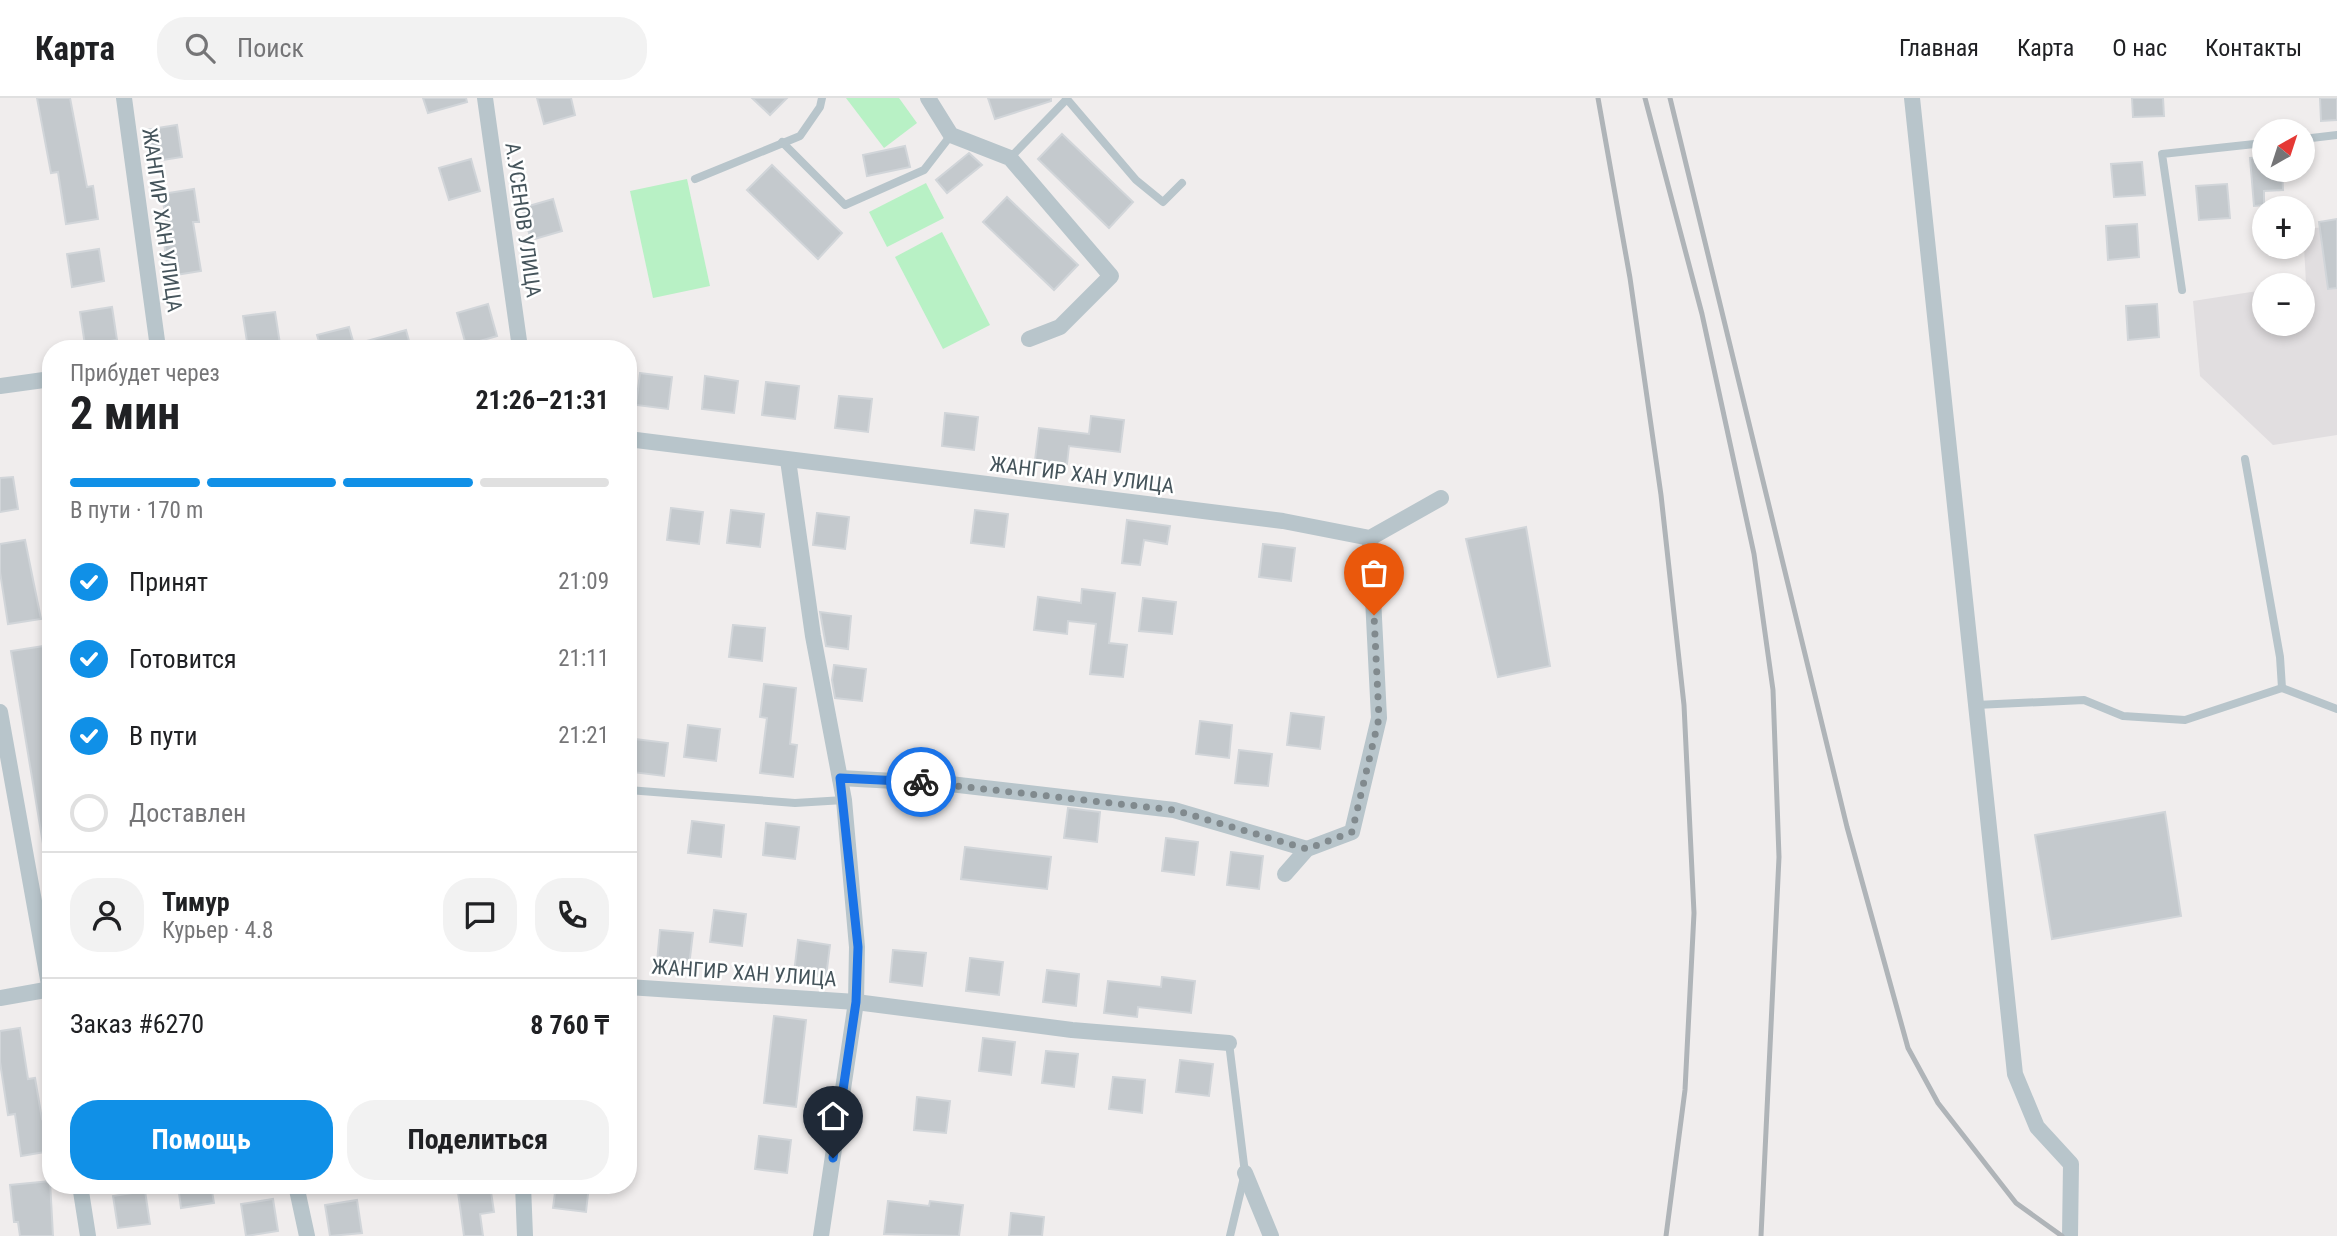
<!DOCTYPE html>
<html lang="ru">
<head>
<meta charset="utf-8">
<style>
  body { margin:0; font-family:"Roboto Condensed",sans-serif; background:#f2f2f2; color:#202124; height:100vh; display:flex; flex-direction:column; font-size:26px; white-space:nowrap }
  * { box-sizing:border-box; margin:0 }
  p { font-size:23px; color:#757577 }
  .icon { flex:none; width:38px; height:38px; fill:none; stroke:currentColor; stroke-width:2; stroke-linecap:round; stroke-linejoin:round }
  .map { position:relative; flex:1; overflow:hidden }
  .panel { position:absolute; left:42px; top:242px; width:595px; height:854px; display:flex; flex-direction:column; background:#fff; border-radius:28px; box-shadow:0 4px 10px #0003 }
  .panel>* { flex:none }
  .needle { width:46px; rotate:39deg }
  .tools { position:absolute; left:2252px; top:21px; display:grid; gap:14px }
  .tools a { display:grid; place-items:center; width:63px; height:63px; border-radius:50%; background:#fff; box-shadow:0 4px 10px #0003; font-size:35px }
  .pin { position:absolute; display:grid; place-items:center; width:60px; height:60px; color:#fff; margin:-72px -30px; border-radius:50% 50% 50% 0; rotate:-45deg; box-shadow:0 0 7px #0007 }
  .pin .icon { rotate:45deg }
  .courier { position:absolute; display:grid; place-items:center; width:70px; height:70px; margin:-35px; border:5px solid #1a73e8; border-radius:50%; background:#fff; color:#222; box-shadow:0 2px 9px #0007 }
  .summary em { font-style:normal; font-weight:700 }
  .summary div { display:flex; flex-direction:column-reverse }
  .summary { display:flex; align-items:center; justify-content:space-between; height:119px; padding:0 28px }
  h1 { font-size:46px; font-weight:700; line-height:52px }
  .bar { display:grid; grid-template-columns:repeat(4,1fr); gap:10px 7px; align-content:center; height:84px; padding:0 28px }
  .bar i { height:9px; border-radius:5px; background:#e0e0e0 }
  .bar .selected { background:#1090e7 }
  .bar p { grid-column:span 4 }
  .line { display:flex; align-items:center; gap:18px; padding:0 28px; border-top:2px solid #e0e0e0 }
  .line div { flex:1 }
  .round { display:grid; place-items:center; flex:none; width:74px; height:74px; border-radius:28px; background:#f2f2f2 }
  ol { padding:0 28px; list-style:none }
  li { display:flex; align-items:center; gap:21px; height:77px }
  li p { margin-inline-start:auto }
  li .icon { padding:7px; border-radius:50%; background:#1090e7; color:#fff; stroke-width:4 }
  li:last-child { color:#757577 }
  li i { width:38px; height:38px; border:4px solid #e0e0e0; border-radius:50% }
  .button { display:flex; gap:14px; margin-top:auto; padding:14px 28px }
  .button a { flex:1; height:80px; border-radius:28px; background:#1090e7; color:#fff; font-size:28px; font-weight:700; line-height:80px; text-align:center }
  .button a+a { background:#f2f2f2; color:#202124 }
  header { display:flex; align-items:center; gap:42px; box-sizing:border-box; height:98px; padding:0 35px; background:#fff; border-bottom:2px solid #e0e0e0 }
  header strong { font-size:33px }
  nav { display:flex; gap:38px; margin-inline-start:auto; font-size:24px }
  .search { width:490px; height:63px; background:#f2f2f2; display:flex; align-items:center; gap:18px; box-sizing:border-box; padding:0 24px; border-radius:28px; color:#757577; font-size:26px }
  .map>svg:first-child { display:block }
  .education { fill:#e1dee0 }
  .green { fill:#b8f1c5 }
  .building { fill:#c4c9cd; stroke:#d1d5d9; stroke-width:2 }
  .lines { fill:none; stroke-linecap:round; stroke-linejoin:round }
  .lane { stroke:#b8c5cb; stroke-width:8 }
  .street { stroke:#b8c5cb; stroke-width:16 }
  .rail { stroke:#afb4b8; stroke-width:5 }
  .done { stroke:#818a8e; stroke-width:7; stroke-dasharray:0 12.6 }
  .route { stroke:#1a73e8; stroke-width:9 }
  .labels { text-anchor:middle; stroke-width:5; stroke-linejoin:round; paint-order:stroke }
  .street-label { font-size:21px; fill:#45545b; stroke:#fff }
</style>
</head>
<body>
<header>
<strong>Карта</strong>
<div class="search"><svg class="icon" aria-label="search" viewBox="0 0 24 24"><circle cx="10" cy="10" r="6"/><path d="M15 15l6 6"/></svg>Поиск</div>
<nav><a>Главная</a><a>Карта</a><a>О нас</a><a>Контакты</a></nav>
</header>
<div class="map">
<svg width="2337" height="1138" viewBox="0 0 2337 1138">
  <rect width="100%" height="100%" fill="#f0eded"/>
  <path class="education" d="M2337,128V337L2273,347L2200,278L2193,203L2264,192V226H2303V187H2293L2306,185L2303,131Z"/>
  <g class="green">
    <path d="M846,0H899L917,25L884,50Z"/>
    <path d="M687,81L710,188L653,200L630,93Z"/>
    <path d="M926,85L944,120L887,149L869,114Z"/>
    <path d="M942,134L990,227L943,251L895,159Z"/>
  </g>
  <g class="building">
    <path d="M37,0H70L87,89L93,88L98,121L66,126L58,74L51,75Z"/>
    <path d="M423,0H466L467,4L428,15Z"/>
    <path d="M537,0H571L575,17L544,26Z"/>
    <path d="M752,0H787L770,17Z"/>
    <path d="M988,0H1051V3L995,21Z"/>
    <path d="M2132,0H2163L2164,18L2133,19Z"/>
    <path d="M2320,0H2337V22L2321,23Z"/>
    <path d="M177,27L182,59L150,64L145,32Z"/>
    <path d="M1062,36L1133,104L1109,130L1038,61Z"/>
    <path d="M905,48L910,69L867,78L863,57Z"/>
    <path d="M969,55L982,67L947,95L936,82Z"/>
    <path d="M2264,59V72H2282L2283,92L2264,93V107L2254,108L2250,60Z"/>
    <path d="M471,61L480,93L449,102L439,70Z"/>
    <path d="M2142,64L2145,97L2114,99L2111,66Z"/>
    <path d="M772,67L842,135L818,161L747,92Z"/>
    <path d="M2227,86L2230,120L2199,122L2196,88Z"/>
    <path d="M194,91L199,124H193L201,173L169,178L164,145L169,144L162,96Z"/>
    <path d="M1007,99L1078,167L1054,192L983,124Z"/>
    <path d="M553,101L562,133L531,142L522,110Z"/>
    <path d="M2337,121V190L2328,191L2319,124Z"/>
    <path d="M2137,126L2139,159L2108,162L2106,128Z"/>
    <path d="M99,151L104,183L72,189L67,156Z"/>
    <path d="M488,206L497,238L466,247L457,215Z"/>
    <path d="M2157,206L2159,239L2128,242L2126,208Z"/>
    <path d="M112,209L117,242L85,247L80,214Z"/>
    <path d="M275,214L280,246L248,250L243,218Z"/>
    <path d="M349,229L355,250H321L317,237Z"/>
    <path d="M406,232L411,250H356V246Z"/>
    <path d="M640,275L672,279L668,311L636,307Z"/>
    <path d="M705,278L738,283L734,315L702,311Z"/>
    <path d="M766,284L799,288L795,321L762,317Z"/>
    <path d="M839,298L872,301L868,334L835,330Z"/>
    <path d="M945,315L978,319L974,352L942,348Z"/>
    <path d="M1091,318L1124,322L1120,354L1069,348L1067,366L1035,362L1039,330L1089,336Z"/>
    <path d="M13,379L18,411L0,414V380Z"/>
    <path d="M671,410L703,414L699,446L667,442Z"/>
    <path d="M731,412L764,416L760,449L727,445Z"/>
    <path d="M975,412L1008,416L1004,449L971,445Z"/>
    <path d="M817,415L849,419L845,451L813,447Z"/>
    <path d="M1127,422L1170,428L1167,446L1144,442L1140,467L1122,465Z"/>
    <path d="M1526,429L1550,568L1498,579L1466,441Z"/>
    <path d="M25,442L41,521L8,526L0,474V446Z"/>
    <path d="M1263,446L1295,450L1291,483L1259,479Z"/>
    <path d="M1082,491L1115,495L1109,545L1127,547L1123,579L1090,576L1096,526L1068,523L1067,536L1034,532L1038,499L1081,505Z"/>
    <path d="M1143,500L1176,504L1172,536L1139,533Z"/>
    <path d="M820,514L851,518L848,551L826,548Z"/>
    <path d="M733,527L765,530L762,563L729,559Z"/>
    <path d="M44,548L51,594V745L43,746L11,553Z"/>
    <path d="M834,567L866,571L862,603L835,600L832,582Z"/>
    <path d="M764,586L796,590L790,646L797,647L793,679L760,675L767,620L760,619Z"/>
    <path d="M1291,615L1324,619L1320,651L1287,647Z"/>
    <path d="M1200,623L1232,627L1229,660L1196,656Z"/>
    <path d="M688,627L720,631L716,663L684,659Z"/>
    <path d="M635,641L668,645L664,678L632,674Z"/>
    <path d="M1239,652L1272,656L1268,688L1235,685Z"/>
    <path d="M1068,710L1100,714L1097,744L1064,740Z"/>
    <path d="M2165,714L2181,818L2052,841L2035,737Z"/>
    <path d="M692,723L724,727L721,759L688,755Z"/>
    <path d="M766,725L799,729L795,761L763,757Z"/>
    <path d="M1166,740L1198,744L1194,777L1162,773Z"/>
    <path d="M965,749L1051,759L1047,791L961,781Z"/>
    <path d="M1231,754L1263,758L1259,791L1227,787Z"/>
    <path d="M714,812L746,816L742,848L710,844Z"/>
    <path d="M660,832L693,835L689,868L657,864Z"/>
    <path d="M798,842L830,847L826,879L794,875Z"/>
    <path d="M893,852L926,855L922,888L890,884Z"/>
    <path d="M970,860L1003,864L999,897L966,893Z"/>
    <path d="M1047,872L1079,876L1076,908L1043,904Z"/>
    <path d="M1162,879L1195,883L1191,915L1138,909L1137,919L1104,915L1108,883L1161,889Z"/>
    <path d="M774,918L806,922L796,1009L764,1005Z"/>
    <path d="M20,930L28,981L35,980L42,1021L49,1020L51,1033V1053L21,1058L15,1016L8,1017L0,964V933Z"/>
    <path d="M983,940L1015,944L1011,977L979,973Z"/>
    <path d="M1046,953L1078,956L1074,989L1042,985Z"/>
    <path d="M1180,962L1213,966L1209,998L1176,994Z"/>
    <path d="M1113,979L1145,982L1142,1015L1109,1011Z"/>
    <path d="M917,999L950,1003L946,1035L914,1032Z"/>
    <path d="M759,1038L791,1042L787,1075L755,1071Z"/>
    <path d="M50,1083L53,1138H20L18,1124H14L10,1087Z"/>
    <path d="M178,1087H211L214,1105L181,1110Z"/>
    <path d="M457,1087H490L494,1114L480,1116L483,1138H464Z"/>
    <path d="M556,1087H589L586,1114L553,1110Z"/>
    <path d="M145,1093L150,1126L118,1130L113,1098Z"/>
    <path d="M273,1101L278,1133L246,1138L241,1106Z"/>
    <path d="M357,1102L362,1135L330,1138L325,1107Z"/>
    <path d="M888,1103L929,1108L930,1103L963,1107L959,1138L884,1136Z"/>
    <path d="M1011,1115L1044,1119L1042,1138H1009Z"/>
  </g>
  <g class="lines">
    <g class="lane">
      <path d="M1066,0L1136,82L1163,104L1182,85"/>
      <path d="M2303,41L2337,37"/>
      <path d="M782,44L845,107L924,72L951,37"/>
      <path d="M1010,60L1066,2"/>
      <path d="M695,81L800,38L820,9L822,0"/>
      <path d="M2182,192L2162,56L2264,45"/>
      <path d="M2282,590L2337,611"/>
      <path d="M1976,607L2084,602L2123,618L2185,622L2282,590L2280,559L2245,361"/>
      <path d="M628,692L795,705L844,702"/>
      <path d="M1229,945L1245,1075L1230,1138"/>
    </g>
    <g class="street">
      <path d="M124,0L158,250"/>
      <path d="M485,0L520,250"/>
      <path d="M928,0L951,37L1010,60L1111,178L1060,229L1029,241"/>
      <path d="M1912,0L2015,976L2037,1029L2071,1066L2070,1138"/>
      <path d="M0,288L51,281"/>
      <path d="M628,341L1283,423L1370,440L1441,400"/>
      <path d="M788,362L813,538L844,702L857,849L856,904L821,1138"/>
      <path d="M0,614L51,898"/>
      <path d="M840,680L950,686L1174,712L1307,751"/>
      <path d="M1285,776L1307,751L1352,734L1379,620L1370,440"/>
      <path d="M628,889L856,904L1072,932L1229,945"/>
      <path d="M0,900L51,891"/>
      <path d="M1245,1075L1271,1138"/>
      <path d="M80,1087L88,1138"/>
      <path d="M296,1087L307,1138"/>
      <path d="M523,1087L525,1138"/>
    </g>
    <g class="rail">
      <path d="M1598,0L1630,180L1661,397L1684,607L1694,815L1685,992L1666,1138"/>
      <path d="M1645,0L1702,216L1754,456L1773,592L1779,759L1761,1138"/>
      <path d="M1670,0L1847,729L1908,950L1938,1005L2016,1105L2062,1138"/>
    </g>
  </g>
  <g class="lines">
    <path class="done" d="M921,684L1174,712L1307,751L1352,734L1379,620L1374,517"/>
    <path class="route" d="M833,1060L856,904L858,849L840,680L921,684"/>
  </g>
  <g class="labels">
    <g class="street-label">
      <text transform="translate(162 122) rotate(82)" y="7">ЖАНГИР ХАН УЛИЦА</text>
      <text transform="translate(523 122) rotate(82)" y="7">А.УСЕНОВ УЛИЦА</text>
      <text transform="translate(1082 377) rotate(7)" y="7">ЖАНГИР ХАН УЛИЦА</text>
      <text transform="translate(744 875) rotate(4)" y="7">ЖАНГИР ХАН УЛИЦА</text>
    </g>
  </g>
</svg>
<div class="tools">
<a><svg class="needle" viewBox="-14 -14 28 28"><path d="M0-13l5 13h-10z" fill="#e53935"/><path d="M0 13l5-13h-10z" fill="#757577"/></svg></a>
<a>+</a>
<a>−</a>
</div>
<div class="pin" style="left:1374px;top:517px;background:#ea580c"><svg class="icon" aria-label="bag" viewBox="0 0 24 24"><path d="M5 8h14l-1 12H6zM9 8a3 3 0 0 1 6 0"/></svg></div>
<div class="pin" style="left:833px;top:1060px;background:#1f2937"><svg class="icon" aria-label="home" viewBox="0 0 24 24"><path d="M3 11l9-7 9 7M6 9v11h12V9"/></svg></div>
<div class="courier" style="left:921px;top:684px"><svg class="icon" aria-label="bike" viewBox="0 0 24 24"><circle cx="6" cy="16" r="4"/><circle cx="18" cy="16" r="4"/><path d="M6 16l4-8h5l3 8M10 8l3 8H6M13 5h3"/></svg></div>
<section class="panel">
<div class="summary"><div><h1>2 мин</h1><p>Прибудет через</p></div><em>21:26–21:31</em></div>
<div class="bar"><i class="selected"></i><i class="selected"></i><i class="selected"></i><i></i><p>В пути · 170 m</p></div>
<ol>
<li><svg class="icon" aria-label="check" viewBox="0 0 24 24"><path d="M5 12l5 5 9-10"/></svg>Принят<p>21:09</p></li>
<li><svg class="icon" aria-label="check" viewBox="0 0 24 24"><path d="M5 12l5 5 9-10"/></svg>Готовится<p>21:11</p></li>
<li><svg class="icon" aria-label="check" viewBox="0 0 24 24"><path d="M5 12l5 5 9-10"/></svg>В пути<p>21:21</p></li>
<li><i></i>Доставлен</li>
</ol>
<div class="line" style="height:126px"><a class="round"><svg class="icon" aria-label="person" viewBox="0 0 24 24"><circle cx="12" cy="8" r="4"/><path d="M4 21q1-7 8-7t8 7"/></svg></a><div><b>Тимур</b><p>Курьер · 4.8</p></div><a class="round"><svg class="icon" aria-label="chat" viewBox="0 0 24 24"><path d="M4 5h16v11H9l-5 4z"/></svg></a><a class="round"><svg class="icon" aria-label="phone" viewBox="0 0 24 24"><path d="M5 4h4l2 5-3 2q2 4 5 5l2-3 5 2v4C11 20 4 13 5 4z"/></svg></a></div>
<div class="line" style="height:91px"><div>Заказ #6270</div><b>8 760 ₸</b></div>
<div class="button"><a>Помощь</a><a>Поделиться</a></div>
</section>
</div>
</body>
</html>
